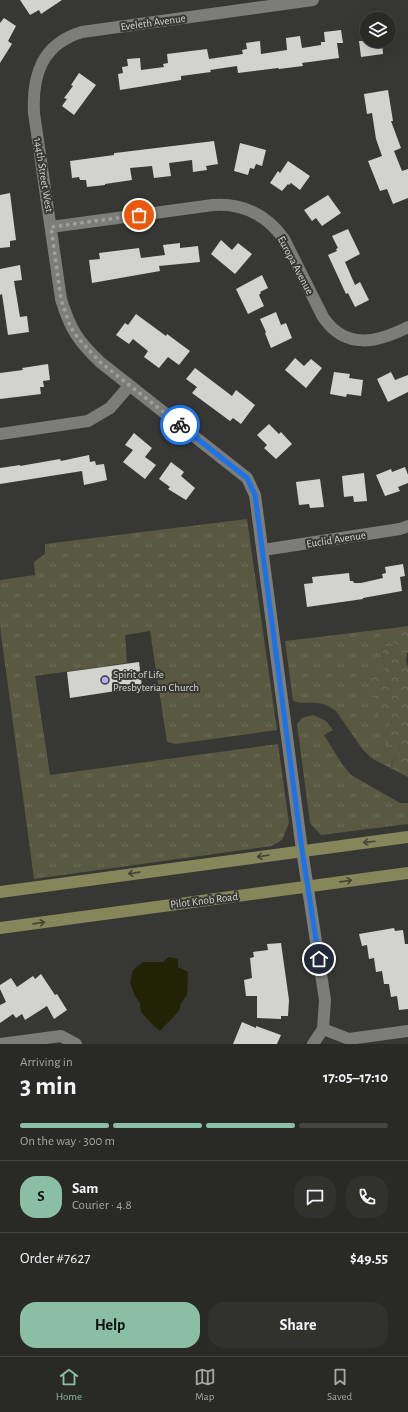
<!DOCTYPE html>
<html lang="en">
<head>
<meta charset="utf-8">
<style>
  body { margin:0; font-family:"Alegreya Sans",sans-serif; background:#31312e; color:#f1f3f6; height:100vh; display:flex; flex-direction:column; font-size:15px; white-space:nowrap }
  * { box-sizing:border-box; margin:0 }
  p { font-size:13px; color:#a5a6a7 }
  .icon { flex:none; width:22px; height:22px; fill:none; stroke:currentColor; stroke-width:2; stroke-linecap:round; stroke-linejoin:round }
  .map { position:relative; height:1044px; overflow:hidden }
  .panel { display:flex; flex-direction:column; background:#292926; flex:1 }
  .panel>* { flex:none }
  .controls { position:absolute; left:360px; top:12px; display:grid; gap:8px }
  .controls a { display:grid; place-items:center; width:36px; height:36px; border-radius:50%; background:#292926; box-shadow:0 4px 16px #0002,0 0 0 1px #454543; font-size:20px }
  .pin { position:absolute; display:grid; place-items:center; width:34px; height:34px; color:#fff; margin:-17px; border:2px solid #fff; border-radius:50%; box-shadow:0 1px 4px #0007 }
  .courier { position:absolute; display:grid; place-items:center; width:40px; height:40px; margin:-20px; border:3px solid #1a73e8; border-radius:50%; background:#fff; color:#222; box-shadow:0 1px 5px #0007 }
  .summary em { font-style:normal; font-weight:600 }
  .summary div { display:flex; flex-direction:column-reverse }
  .summary { display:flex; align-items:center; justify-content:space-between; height:68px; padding:0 20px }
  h1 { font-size:26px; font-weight:600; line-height:30px }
  .bar { display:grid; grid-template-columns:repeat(4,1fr); gap:6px 4px; align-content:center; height:48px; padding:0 20px }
  .bar i { height:5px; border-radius:3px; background:#454543 }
  .bar .on { background:#8abfa5 }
  .bar p { grid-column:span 4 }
  .line { display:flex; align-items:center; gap:10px; padding:0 20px; border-top:1px solid #454543 }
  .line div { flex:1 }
  .round { display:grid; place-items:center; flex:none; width:42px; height:42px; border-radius:16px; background:#31312e }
  .action { display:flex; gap:8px; margin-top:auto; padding:8px 20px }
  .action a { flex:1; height:46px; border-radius:16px; background:#8abfa5; color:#111; font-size:16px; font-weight:600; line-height:46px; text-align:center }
  .action a+a { background:#31312e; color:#f1f3f6 }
  .tab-bar { display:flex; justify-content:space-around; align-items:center; height:56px; border-top:1px solid #454543; background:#292926; font-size:11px; color:#a5a6a7 }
  .tab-bar a { display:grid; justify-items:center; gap:2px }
  .tab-bar .on { color:#8abfa5 }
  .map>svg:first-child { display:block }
  .grass { fill:url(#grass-tufts) }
  .forest { fill:url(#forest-crowns) }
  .water { fill:#222207 }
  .building { fill:#d2d2ce }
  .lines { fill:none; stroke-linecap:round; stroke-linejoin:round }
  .minor { stroke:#7c7c78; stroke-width:12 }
  .major { stroke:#86865b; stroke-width:12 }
  .oneway { stroke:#434339 }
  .done { stroke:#9e9e9b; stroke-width:4; stroke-dasharray:0 7.2 }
  .route { stroke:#1a73e8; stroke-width:5 }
  .poi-dot { fill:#b5acf8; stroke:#373733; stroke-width:1.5 }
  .labels { text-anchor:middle; stroke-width:4; stroke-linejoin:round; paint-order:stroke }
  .street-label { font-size:11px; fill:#d5d5d3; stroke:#373733 }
  .poi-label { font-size:11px; fill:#d5d5d3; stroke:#373733; text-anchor:start }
</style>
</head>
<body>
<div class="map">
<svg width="408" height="1044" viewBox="0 0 408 1044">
  <defs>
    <pattern id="grass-tufts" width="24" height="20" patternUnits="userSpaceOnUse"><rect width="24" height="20" fill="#585940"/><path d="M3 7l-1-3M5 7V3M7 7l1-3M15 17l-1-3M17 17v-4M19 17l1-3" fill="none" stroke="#6f705b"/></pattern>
    <pattern id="forest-crowns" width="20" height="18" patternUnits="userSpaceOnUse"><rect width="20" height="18" fill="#585940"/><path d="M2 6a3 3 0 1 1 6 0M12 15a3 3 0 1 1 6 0" fill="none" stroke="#6f705b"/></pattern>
  </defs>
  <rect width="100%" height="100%" fill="#373733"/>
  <g class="grass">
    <path d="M247,519L277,730L176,744L167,742L150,631L125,635L127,663L35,676L50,775L278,744L289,823L282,840L272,846L34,879L0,627V580L35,575L34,562L45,554V544Z"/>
    <path d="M393,628V646H382L392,720L385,736L400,747L392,763L390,768L373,759L363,750L336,711C330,707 324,703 317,703C309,702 302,704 293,701L285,641Z"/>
    <path d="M313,715L326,721L333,730L324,735L342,764L351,775L400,803H408V824L321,835L310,823L297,724L302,718Z"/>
  </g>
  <path class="forest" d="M408,626V652L407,653L406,661L408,667V777L390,768L400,747L386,744L385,736L392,720L379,719L369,681L373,670L385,672L382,646H393V628Z"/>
  <path class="water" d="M169,957L178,959V967L188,972L187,995L181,1003L179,1011L160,1031L154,1026L141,1012L140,1003L135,996L130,982L133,970L143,962H163Z"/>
  <g class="building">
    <path d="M20,0H62L41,14L39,10L30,15Z"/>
    <path d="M4,18L16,26L8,41L12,44L0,63V23Z"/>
    <path d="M341,30L343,43H337L339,58L302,63L303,66L279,69L278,68L238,73L237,66L210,70L211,72L181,76V80L120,90L118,74L123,73L122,67L128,66L127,59L140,58L141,70L164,67L163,64L168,63L167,54L207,49L209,59L243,54L242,50L247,49L246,43L260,41L261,54L287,50L286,38L300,36L302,48L321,45V42H325L324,32Z"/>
    <path d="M359,41H382L383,54L361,57Z"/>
    <path d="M79,73L96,85L74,115L62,106L67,99L64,98L73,86L71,85Z"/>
    <path d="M388,90L393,121H391L401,148L394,151L402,171L408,169V198L393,204L387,189L380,191L368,161L382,156L376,139L372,113L367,114L364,94Z"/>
    <path d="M214,141L218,164L206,166L207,170L193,172L192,160L169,163L171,176L154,178L152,166L130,168L132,180L105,184V185L87,187L86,180H80L79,177L72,178L70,161L114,155V153H115Z"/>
    <path d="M240,143L266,150L262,166L256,164L254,169L250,168L248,175L234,171Z"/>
    <path d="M288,161L310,176L300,190L291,183L289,185L288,184L282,191L270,183L278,171L280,173Z"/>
    <path d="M10,193L16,240L10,241V247L0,248V195Z"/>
    <path d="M328,195L341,213L322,226L316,218L312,221L304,210Z"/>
    <path d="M348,229L360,254L345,262L355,285L360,282L369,300L355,307L348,293L346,294L328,255L337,251L336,249L338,248L332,236Z"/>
    <path d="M221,240L232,250L238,243L252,254L235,274L211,254Z"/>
    <path d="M180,243V248L198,246L200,262L159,266L160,271L92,283L89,260L100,259L99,253L139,248L141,258L165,255L163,245Z"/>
    <path d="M20,265L22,280L14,281L20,317L27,316L29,332L8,335L2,294L0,295V269Z"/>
    <path d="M262,275L268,288L260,292L261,293L259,295L264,306L248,314L236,289Z"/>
    <path d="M276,312L281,325L286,323L292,338L271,348L265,333L266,332L260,319Z"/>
    <path d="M136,314L166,336L167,334L190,351L179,365L168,357L159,368L144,357L148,351L133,339L129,344L116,335L125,323L128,325Z"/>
    <path d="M295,358L304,366L311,359L322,368L306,388L285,370Z"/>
    <path d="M48,364L50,380L43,381L44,387H40L41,394L0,399V373L23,370L22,368Z"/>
    <path d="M195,368L232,396L236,390L255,405L241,424L233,418L230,421L192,393L197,387L186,379Z"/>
    <path d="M334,372L350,374L349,378L363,380L361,396L347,394L346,397L330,394Z"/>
    <path d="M391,372L395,380L408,375V392L388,402L377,379Z"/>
    <path d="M269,424L279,434L281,432L292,444L276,459L264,448L267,445L257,435Z"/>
    <path d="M134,433L152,448L145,457L156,465L145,479L123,462L133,450L125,445Z"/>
    <path d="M89,455L90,462L95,461L96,465L104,464L107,480L84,485L82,471L0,484V468L20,465V466L60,459L61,461Z"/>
    <path d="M171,462L184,472L181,476L195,488L186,500L168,489L170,487L159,479Z"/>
    <path d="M405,467L408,475V483L398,487L400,491L385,496L376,475L391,469L392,472Z"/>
    <path d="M364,473L367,501L354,502L353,496L344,497L342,476Z"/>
    <path d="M320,479L324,507L310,508L309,504L299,505L296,482Z"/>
    <path d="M403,564L405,576L400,577L402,591L363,598V599L307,607L304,584L313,583L312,577L349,573L350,581H353L354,583H361L383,578L382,574L386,573L385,567Z"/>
    <path d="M139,662L142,687L70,698L67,672Z"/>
    <path d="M394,928L395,931L403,930L405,944H408V1009L399,1010L397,996L391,997L389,984H384L382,971L376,972L374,958L369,959L367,945L362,946L359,934Z"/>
    <path d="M281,943L289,1000L288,1016H281V1019L257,1018V996H246L244,980L252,978L250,958L254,957L253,952L268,950L267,944Z"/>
    <path d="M41,974L55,995L57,994L67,1010L54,1019L47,1006L25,1020L22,1014L16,1018L13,1014L0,1023V1005L6,1002L0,989V985L11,978L17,987L33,976L35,979Z"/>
    <path d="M242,1022L256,1028V1026L281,1035L277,1044H233Z"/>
  </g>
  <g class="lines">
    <g class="minor">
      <path d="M313,0L82,32C42,44 32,75 34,113L61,299C70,329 78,341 100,362L247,478L255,495L302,850L325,1000L323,1029L313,1044"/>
      <path d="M51,227L213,205C243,203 266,214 284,239L323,317C346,351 378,342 408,327"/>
      <path d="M0,434L88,421L110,408L129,386"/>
      <path d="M263,550L400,529L408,526"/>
      <path d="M323,1029L349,1039L408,1031"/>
      <path d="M0,1044L61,1036L76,1044"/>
    </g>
    <g class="major">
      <path d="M0,892L408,837"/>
      <path d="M0,928L408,873"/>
    </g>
  </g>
  <defs><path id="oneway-shaft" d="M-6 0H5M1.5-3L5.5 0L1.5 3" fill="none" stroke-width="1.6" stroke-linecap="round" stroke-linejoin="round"/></defs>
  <g class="oneway">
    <use href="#oneway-shaft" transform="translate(369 842) rotate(173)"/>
    <use href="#oneway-shaft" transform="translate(263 856) rotate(172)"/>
    <use href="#oneway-shaft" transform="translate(134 873) rotate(172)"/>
    <use href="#oneway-shaft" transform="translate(346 881) rotate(-8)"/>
    <use href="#oneway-shaft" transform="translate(39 923) rotate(-8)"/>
  </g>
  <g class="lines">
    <path class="done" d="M139,215L51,227L61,299L70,326L78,338L100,362L180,425"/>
    <path class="route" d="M180,425L247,478L255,495L302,850L319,959"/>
  </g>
  <circle class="poi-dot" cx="105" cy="680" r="4"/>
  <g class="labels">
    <g class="street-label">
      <text transform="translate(153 22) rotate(-8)" y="4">Eveleth Avenue</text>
      <text transform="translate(44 175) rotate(81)" y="4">144th Street West</text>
      <text transform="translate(296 265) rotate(62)" y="4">Europa Avenue</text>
      <text transform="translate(336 539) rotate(-9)" y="4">Euclid Avenue</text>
      <text transform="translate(204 900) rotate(-7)" y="4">Pilot Knob Road</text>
    </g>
    <g class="poi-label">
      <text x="113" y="678">Spirit of Life<tspan x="113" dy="13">Presbyterian Church</tspan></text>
    </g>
  </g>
</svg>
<div class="controls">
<a><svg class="icon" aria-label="layers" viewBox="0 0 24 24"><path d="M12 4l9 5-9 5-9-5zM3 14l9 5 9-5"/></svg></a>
</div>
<div class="pin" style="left:139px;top:215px;background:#ea580c"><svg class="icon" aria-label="bag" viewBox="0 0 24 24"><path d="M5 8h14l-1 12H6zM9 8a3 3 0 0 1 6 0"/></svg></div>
<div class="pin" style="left:319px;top:959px;background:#1f2937"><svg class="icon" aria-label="home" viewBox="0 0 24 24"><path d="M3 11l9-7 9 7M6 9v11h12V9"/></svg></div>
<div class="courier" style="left:180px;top:425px"><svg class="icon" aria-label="bike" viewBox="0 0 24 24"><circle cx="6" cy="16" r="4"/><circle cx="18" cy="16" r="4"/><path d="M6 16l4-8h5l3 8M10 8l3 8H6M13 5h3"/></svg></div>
</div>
<section class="panel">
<div class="summary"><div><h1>3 min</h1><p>Arriving in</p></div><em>17:05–17:10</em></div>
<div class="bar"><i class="on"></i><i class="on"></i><i class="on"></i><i></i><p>On the way · 300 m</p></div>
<div class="line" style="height:72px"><b class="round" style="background:#8abfa5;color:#111">S</b><div><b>Sam</b><p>Courier · 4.8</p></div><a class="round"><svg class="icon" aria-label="chat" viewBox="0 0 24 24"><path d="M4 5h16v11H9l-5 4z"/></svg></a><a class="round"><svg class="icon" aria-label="phone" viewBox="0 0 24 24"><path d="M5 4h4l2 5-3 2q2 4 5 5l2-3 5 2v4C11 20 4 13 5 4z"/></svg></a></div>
<div class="line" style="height:52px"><div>Order #7627</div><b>$49.55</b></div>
<div class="action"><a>Help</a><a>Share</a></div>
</section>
<nav class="tab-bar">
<a class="on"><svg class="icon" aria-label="home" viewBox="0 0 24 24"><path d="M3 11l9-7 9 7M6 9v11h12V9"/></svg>Home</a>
<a><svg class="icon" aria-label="map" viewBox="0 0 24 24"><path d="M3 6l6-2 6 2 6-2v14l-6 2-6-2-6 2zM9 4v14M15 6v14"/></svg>Map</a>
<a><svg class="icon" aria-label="saved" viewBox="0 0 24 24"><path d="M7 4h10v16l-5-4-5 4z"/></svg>Saved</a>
</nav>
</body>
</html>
